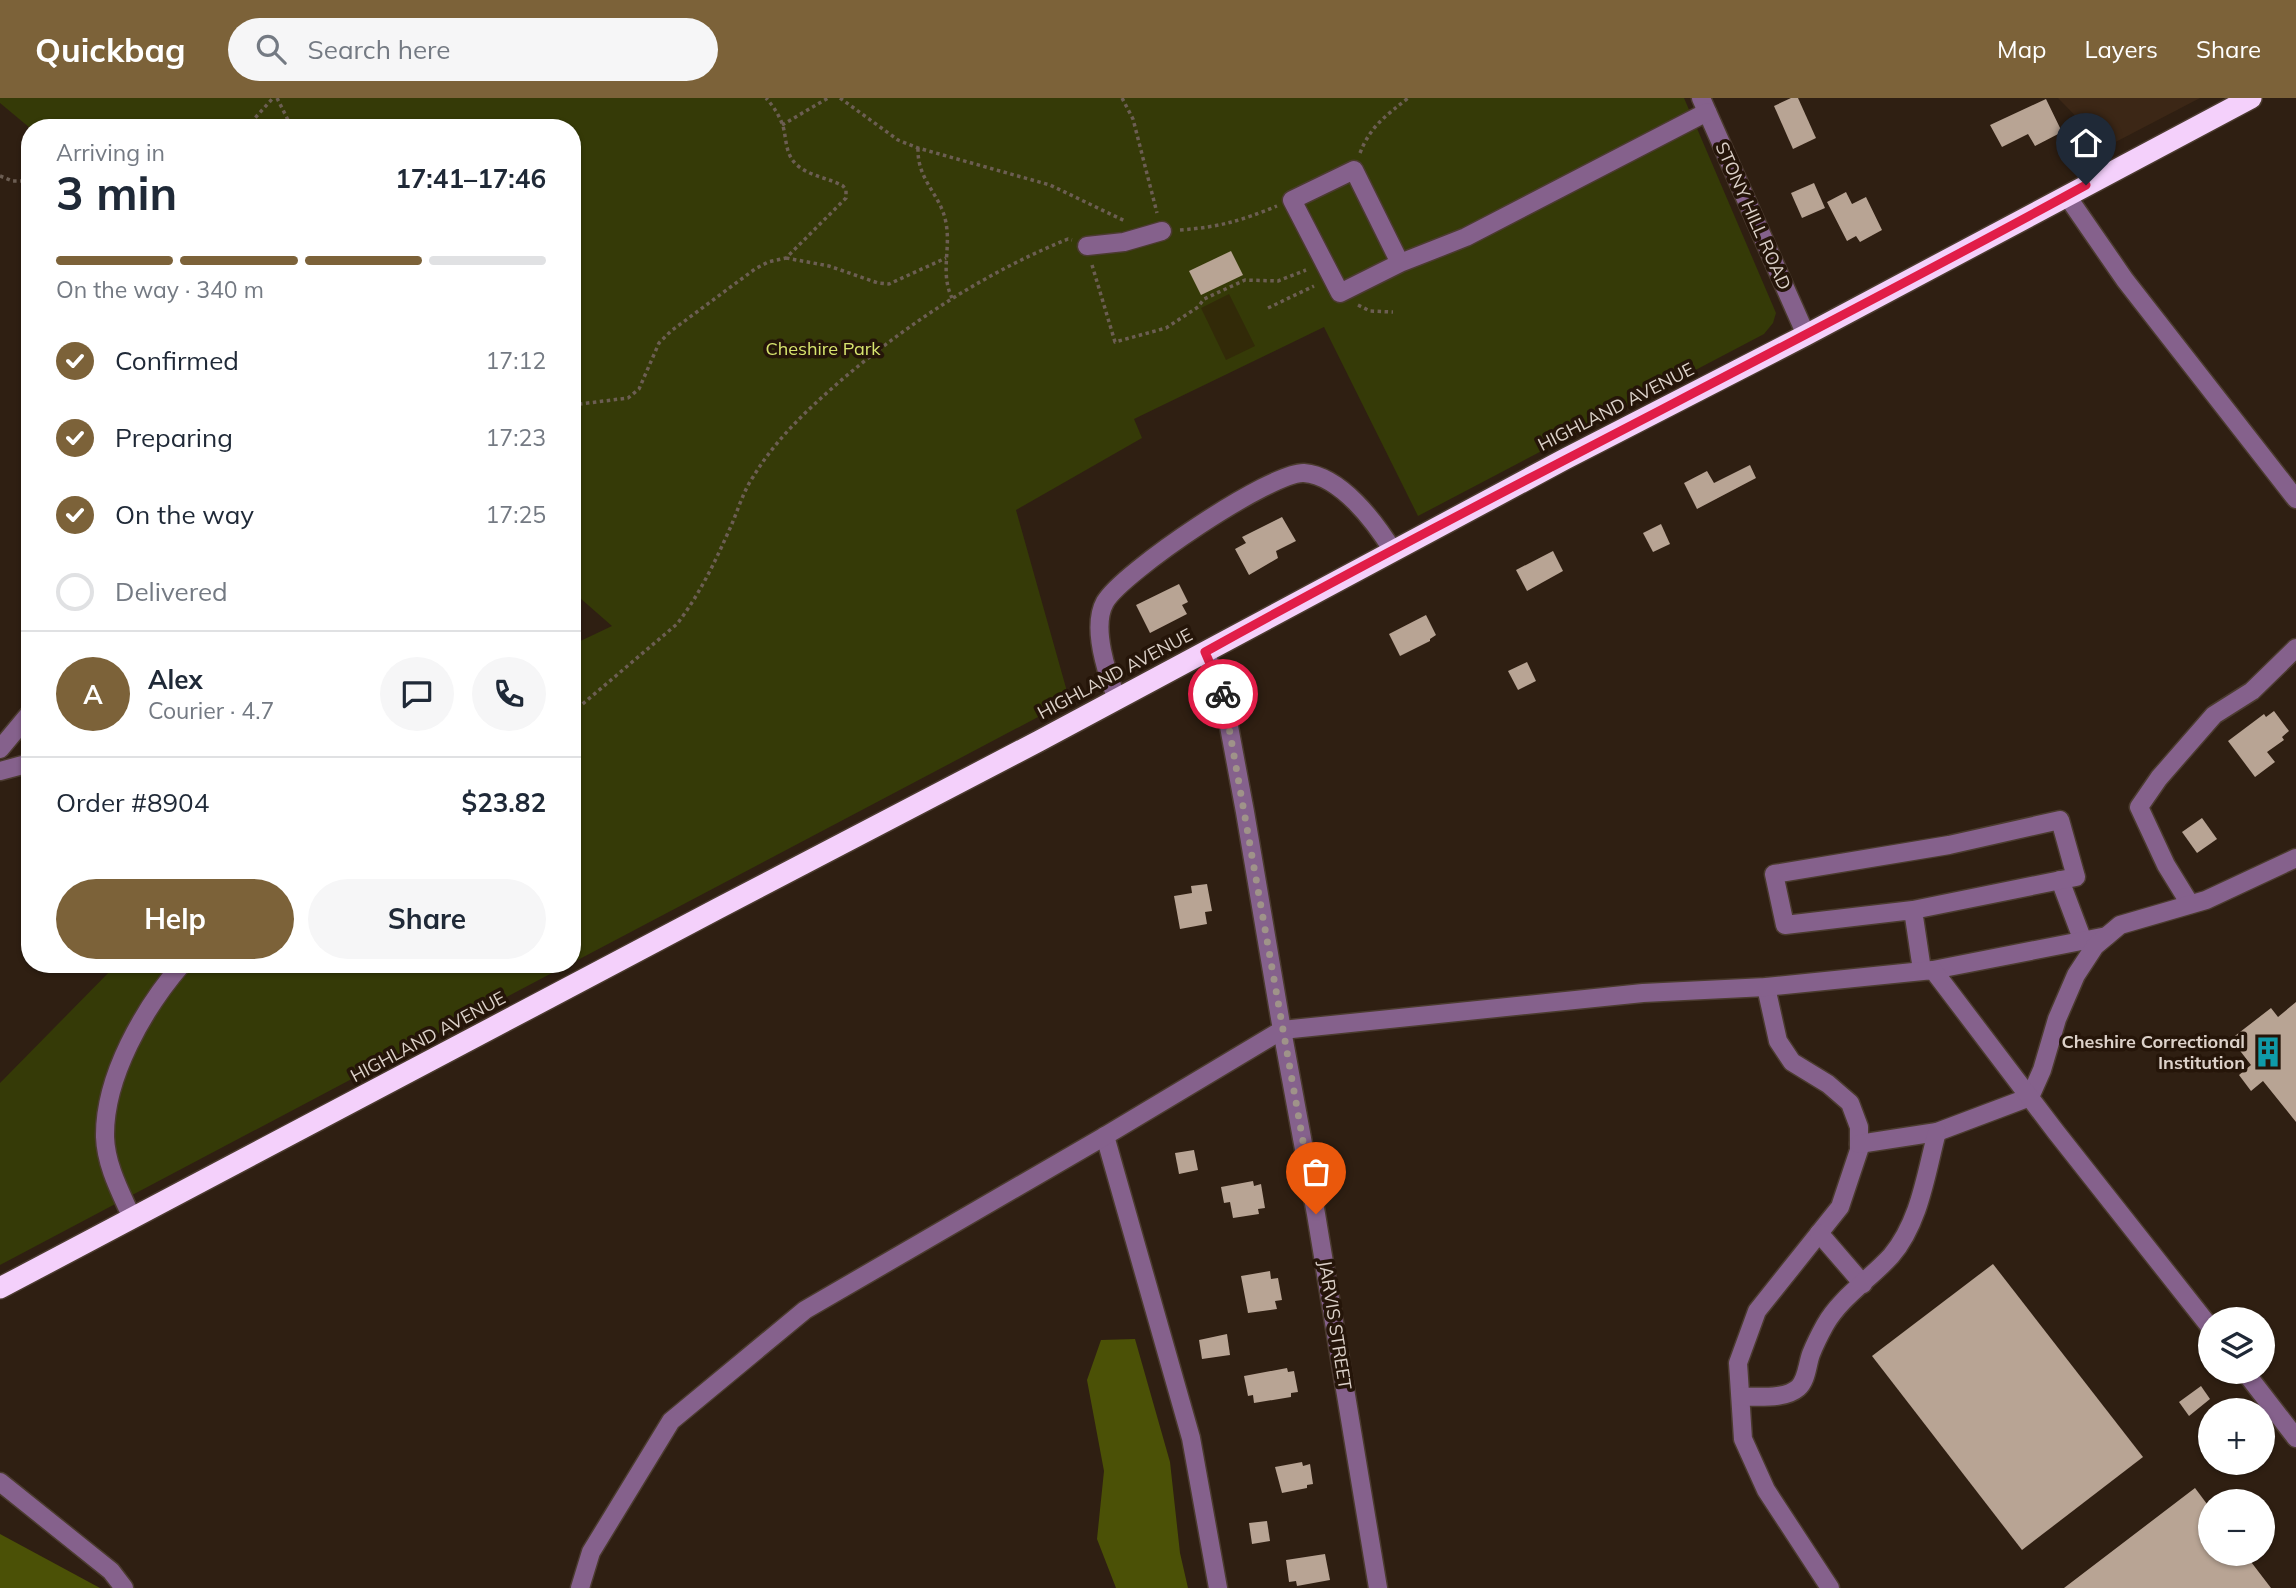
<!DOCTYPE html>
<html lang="en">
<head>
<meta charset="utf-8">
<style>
  body { margin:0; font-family:Mulish,sans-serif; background:#f6f6f7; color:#1f2937; height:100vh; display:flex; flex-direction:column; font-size:26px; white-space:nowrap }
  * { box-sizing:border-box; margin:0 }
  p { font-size:23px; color:#747a83 }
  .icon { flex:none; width:38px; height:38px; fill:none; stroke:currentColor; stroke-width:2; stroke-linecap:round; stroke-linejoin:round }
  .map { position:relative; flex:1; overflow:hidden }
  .side { position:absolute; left:21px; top:21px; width:560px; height:854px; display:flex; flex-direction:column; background:#fff; border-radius:28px; box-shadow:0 2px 5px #0004 }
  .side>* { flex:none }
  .controls { position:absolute; left:2198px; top:1209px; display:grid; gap:14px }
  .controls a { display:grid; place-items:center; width:77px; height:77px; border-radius:50%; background:#fff; box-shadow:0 2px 5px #0004; font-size:35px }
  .pin { position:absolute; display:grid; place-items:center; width:60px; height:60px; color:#fff; margin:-72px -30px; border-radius:50% 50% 50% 0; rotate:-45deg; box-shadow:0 0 7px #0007 }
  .pin .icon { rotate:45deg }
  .courier { position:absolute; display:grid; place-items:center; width:70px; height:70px; margin:-35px; border:5px solid #e11d48; border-radius:50%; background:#fff; color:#222; box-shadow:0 2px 9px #0007 }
  .summary em { font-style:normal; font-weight:700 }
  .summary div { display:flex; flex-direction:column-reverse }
  .summary { display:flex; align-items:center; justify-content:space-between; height:119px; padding:0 35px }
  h1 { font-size:46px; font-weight:700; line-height:52px }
  .bar { display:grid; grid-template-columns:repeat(4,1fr); gap:10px 7px; align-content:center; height:84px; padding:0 35px }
  .bar i { height:9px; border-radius:5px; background:#e0e1e3 }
  .bar .selected { background:#7c6239 }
  .bar p { grid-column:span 4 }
  .line { display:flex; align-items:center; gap:18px; padding:0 35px; border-top:2px solid #e0e1e3 }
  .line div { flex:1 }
  .round { display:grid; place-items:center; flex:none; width:74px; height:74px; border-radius:37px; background:#f6f6f7 }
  ol { padding:0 35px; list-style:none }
  li { display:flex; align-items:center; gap:21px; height:77px }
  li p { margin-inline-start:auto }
  li .icon { padding:7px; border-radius:50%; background:#7c6239; color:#fff; stroke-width:4 }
  li:last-child { color:#747a83 }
  li i { width:38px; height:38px; border:4px solid #e0e1e3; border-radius:50% }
  .primary-button { display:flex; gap:14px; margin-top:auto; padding:14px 35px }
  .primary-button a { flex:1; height:80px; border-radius:42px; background:#7c6239; color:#fff; font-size:28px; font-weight:700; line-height:80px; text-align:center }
  .primary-button a+a { background:#f6f6f7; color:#1f2937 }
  header { display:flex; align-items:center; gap:42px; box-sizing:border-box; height:98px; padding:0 35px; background:#7c6239; color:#fff }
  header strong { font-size:33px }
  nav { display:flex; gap:38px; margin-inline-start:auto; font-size:24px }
  .search { width:490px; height:63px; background:#f6f6f7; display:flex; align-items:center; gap:18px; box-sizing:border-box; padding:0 24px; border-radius:38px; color:#747a83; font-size:26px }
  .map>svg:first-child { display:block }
  .built { fill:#3c2716 }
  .green { fill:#353a07 }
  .forest { fill:#4b5106 }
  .sand { fill:#322a08 }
  .building { fill:#b8a494 }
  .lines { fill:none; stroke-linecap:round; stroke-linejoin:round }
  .minor-casing { stroke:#4b3b2f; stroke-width:21 }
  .highway-casing { stroke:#4b3b2f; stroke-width:24 }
  .path { stroke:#6c5e53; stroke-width:3.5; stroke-dasharray:3.5 3.5; stroke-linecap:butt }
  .minor { stroke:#85618c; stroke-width:18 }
  .highway { stroke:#f4d0fb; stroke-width:21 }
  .done { stroke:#9f9389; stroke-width:7; stroke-dasharray:0 12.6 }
  .route { stroke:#e11d48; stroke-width:9 }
  .labels { text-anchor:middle; stroke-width:7; stroke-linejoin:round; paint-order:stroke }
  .street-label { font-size:18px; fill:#dcd1c9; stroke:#251509 }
  .park-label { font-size:18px; fill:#d8e56f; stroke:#251509 }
  .poi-label { font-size:18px; font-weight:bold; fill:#dcd1c9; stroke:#251509; text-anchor:end }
</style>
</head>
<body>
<header>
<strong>Quickbag</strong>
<div class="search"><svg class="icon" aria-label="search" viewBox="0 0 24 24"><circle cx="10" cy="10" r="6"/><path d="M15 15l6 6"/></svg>Search here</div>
<nav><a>Map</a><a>Layers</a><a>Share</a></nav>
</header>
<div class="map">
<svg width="2296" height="1490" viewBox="0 0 2296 1490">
  <rect width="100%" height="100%" fill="#2f1f12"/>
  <path class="built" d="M2058,0H2200L2106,49Z"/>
  <g class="green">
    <path d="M0,0H1684L1776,215L1773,225L1764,236L1418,418L1324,229L1134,321L1142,340L1016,412L1068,597L1040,618L572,865V547L612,528L572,493V30H30L0,5Z"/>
    <path d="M117,866H569L0,1167V985Z"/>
  </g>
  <g class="forest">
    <path d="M1135,1241L1170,1364L1180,1455L1188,1490H1116L1097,1441L1104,1373L1087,1282L1101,1242Z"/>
    <path d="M0,1436L100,1490H0Z"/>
  </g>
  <path class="sand" d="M1229,196L1255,248L1226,262L1201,210Z"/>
  <g class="building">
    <path d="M1791,0H1798L1816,40L1793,51L1774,8Z"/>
    <path d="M2046,1L2062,34L2035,48L2028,36L2002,49L1990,27Z"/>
    <path d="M1814,85L1825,110L1802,120L1791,95Z"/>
    <path d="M1846,94L1852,106L1866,99L1882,132L1860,144L1856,138L1847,143L1827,104Z"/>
    <path d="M1231,153L1243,177L1201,197L1189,173Z"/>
    <path d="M1750,367L1756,380L1697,411L1684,385L1707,373L1714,385Z"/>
    <path d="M1282,419L1296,443L1276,453L1278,460L1249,477L1235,451L1246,445L1242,439Z"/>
    <path d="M1661,426L1670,446L1653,454L1643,435Z"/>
    <path d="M1553,453L1563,473L1527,493L1516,472Z"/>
    <path d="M1179,486L1188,504L1182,507L1187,516L1150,535L1136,507Z"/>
    <path d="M1426,517L1436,537L1430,541V543L1400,558L1389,536Z"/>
    <path d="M1527,564L1536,583L1518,592L1508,573Z"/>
    <path d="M2274,613L2289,633L2282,639L2284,642L2267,654L2275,664L2255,679L2228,643L2264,616L2266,619Z"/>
    <path d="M2202,720L2217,741L2197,755L2182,734Z"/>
    <path d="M1207,786L1212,813L1205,814L1207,826L1180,831L1174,798L1192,795L1191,788Z"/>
    <path d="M2296,904V1024L2263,983L2251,993L2239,977L2251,967L2231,941L2271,910L2278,919Z"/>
    <path d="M1194,1052L1198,1072L1179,1076L1175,1055Z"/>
    <path d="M1253,1083L1254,1088L1261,1086L1265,1110L1258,1111L1259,1116L1233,1120L1230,1104L1224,1105L1221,1089Z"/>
    <path d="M1993,1166L2143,1359L2022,1452L1872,1258Z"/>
    <path d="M1270,1173L1271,1181L1278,1180L1282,1202L1275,1203L1277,1211L1248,1215L1241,1178Z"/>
    <path d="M1227,1236L1230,1257L1202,1261L1199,1242Z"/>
    <path d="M1287,1270L1288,1274L1294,1273L1298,1294L1291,1295V1299L1254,1305L1253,1297L1248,1298L1244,1278Z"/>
    <path d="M2201,1288L2210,1301L2189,1318L2179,1304Z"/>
    <path d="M1302,1364L1303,1368L1310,1366L1313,1386L1307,1387V1390L1282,1395L1275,1369Z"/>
    <path d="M2195,1390L2210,1410V1456H2245L2271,1490H2064Z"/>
    <path d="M1267,1423L1270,1443L1252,1446L1249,1425Z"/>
    <path d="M1325,1456L1330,1482L1297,1488L1296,1483L1289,1484L1286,1462Z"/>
  </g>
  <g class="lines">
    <g class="minor-casing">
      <g id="minor">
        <path d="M1701,0L1806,237"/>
        <path d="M2067,98L2125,182L2296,401"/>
        <path d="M1087,148L1124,144L1162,133"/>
        <path d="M1400,165L1354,72L1292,102L1340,195L1400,165L1466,139L1707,14"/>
        <path d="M1204,554L1222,591L1245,714L1282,932L1316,1116L1378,1490"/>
        <path d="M1117,601C1107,576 1091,529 1105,504C1122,474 1272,373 1304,375C1341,378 1375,424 1393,453"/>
        <path d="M0,651L30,615"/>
        <path d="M0,673L30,665"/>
        <path d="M2060,782L2083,843"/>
        <path d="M2190,806L2166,767L2139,709L2159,680L2214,617L2252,593L2296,550"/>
        <path d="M1913,812L2076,779L2060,722L1949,747L1774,776L1785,827L1913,812L1922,872"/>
        <path d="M1933,872L2107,838"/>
        <path d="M1766,889L1778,943L1792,964L1828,986L1850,1005L1859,1029V1052L1840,1109L1757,1213L1738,1265L1743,1341L1766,1392L1830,1490"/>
        <path d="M1105,1038L1191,1340L1218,1490"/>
        <path d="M1859,1046L1937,1034L2030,999L2042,972L2057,921L2076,877L2095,848L2120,827L2206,802L2296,760"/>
        <path d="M132,1120C121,1095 106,1068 105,1039C104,979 144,910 182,866"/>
        <path d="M1819,1135L1863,1186"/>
        <path d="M2245,1274L2296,1340"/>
        <path d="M1741,1299C1757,1298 1784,1302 1798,1290C1807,1282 1807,1267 1811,1256C1815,1246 1820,1236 1825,1227C1840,1200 1870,1181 1891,1158C1920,1124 1926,1075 1937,1034"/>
        <path d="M0,1384L111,1473L124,1490"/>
        <path d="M580,1490L591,1454L671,1323L805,1212L1105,1038L1282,932L1643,895L1766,889L1933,872L2056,1034L2210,1229"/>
      </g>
    </g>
    <g class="highway-casing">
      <path id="highway" d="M0,1190L717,811L1039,643L1565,361L1806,237L2251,0"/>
    </g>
    <g class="path">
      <path d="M277,0L292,30"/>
      <path d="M840,0L898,42L918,50L1050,87L1125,123"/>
      <path d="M1122,0L1133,21L1157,115"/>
      <path d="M782,27L828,0"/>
      <path d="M246,30L273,0"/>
      <path d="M918,50C917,83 941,96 946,125C951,151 940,175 952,200"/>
      <path d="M1360,55C1371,27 1386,18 1408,0"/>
      <path d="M0,78L13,83H30"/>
      <path d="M1180,132C1220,129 1240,123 1277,108"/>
      <path d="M786,160L829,168L878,185L889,186L946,160"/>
      <path d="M1092,167L1115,244L1166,230L1198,209L1204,201L1245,182L1278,183L1306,172"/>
      <path d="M1358,207L1370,213L1393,214"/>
      <path d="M1268,210L1314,188"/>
      <path d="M572,307L628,300L639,291L659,245L671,233L755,171L768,164L786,160L846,100V92L843,88C829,80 812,79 798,68C785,57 787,43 783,28C779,17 774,9 766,0"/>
      <path d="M572,615L677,526C700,496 716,462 731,428C738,412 743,394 753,379C776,341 805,314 838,285C907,226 984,175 1068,141L1072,142"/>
    </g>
    <use href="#minor" class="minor"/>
    <use href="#highway" class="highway"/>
  </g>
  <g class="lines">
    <path class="done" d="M1223,596L1316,1116"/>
    <path class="route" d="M1223,596L1205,554C1495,393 1795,247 2086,87"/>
  </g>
  <defs>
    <g id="building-bare" transform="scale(2.415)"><path d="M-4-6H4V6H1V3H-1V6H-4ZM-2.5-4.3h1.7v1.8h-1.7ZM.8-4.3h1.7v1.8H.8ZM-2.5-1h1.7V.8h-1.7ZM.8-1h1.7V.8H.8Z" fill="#0f9aa8" stroke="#251509" stroke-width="2.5" paint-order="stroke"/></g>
  </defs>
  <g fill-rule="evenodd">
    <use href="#building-bare" x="2268" y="954"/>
  </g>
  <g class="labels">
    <g class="street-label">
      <text transform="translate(1753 118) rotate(66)" y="6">STONY HILL ROAD</text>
      <text transform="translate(1616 309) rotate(-27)" y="6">HIGHLAND AVENUE</text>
      <text transform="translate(1115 576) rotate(-28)" y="6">HIGHLAND AVENUE</text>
      <text transform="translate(428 939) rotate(-28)" y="6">HIGHLAND AVENUE</text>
      <text transform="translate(1335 1227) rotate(81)" y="6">JARVIS STREET</text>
    </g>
    <g class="park-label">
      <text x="823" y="257">Cheshire Park</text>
    </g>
    <g class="poi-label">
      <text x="2245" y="950">Cheshire Correctional<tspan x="2245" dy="21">Institution</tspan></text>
    </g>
  </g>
</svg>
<div class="controls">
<a><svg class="icon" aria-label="layers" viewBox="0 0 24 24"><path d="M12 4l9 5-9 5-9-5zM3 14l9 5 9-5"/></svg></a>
<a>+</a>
<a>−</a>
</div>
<div class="pin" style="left:1316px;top:1116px;background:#ea580c"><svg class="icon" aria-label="bag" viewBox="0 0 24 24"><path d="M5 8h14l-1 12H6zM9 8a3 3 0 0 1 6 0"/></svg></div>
<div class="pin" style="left:2086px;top:87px;background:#1f2937"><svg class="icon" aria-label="home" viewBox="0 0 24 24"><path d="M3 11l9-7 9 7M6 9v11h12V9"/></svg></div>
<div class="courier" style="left:1223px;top:596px"><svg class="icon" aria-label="bike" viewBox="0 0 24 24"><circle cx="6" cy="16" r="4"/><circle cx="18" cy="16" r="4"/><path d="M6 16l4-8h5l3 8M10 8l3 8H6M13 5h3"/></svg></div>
<section class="side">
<div class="summary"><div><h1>3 min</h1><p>Arriving in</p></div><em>17:41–17:46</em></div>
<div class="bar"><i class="selected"></i><i class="selected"></i><i class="selected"></i><i></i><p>On the way · 340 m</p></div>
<ol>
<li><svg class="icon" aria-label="check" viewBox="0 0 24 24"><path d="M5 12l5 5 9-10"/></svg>Confirmed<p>17:12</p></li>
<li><svg class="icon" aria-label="check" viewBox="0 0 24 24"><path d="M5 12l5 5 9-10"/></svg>Preparing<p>17:23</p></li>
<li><svg class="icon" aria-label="check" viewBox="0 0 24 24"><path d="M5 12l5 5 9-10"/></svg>On the way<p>17:25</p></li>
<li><i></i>Delivered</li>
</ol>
<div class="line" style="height:126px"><b class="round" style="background:#7c6239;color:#fff">A</b><div><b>Alex</b><p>Courier · 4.7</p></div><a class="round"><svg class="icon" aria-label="chat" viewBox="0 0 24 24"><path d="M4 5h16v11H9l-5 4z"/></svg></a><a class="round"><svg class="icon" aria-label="phone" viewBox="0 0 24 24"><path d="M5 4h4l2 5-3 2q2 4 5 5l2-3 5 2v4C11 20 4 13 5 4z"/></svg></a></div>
<div class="line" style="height:91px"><div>Order #8904</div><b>$23.82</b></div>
<div class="primary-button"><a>Help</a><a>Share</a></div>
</section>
</div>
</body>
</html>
